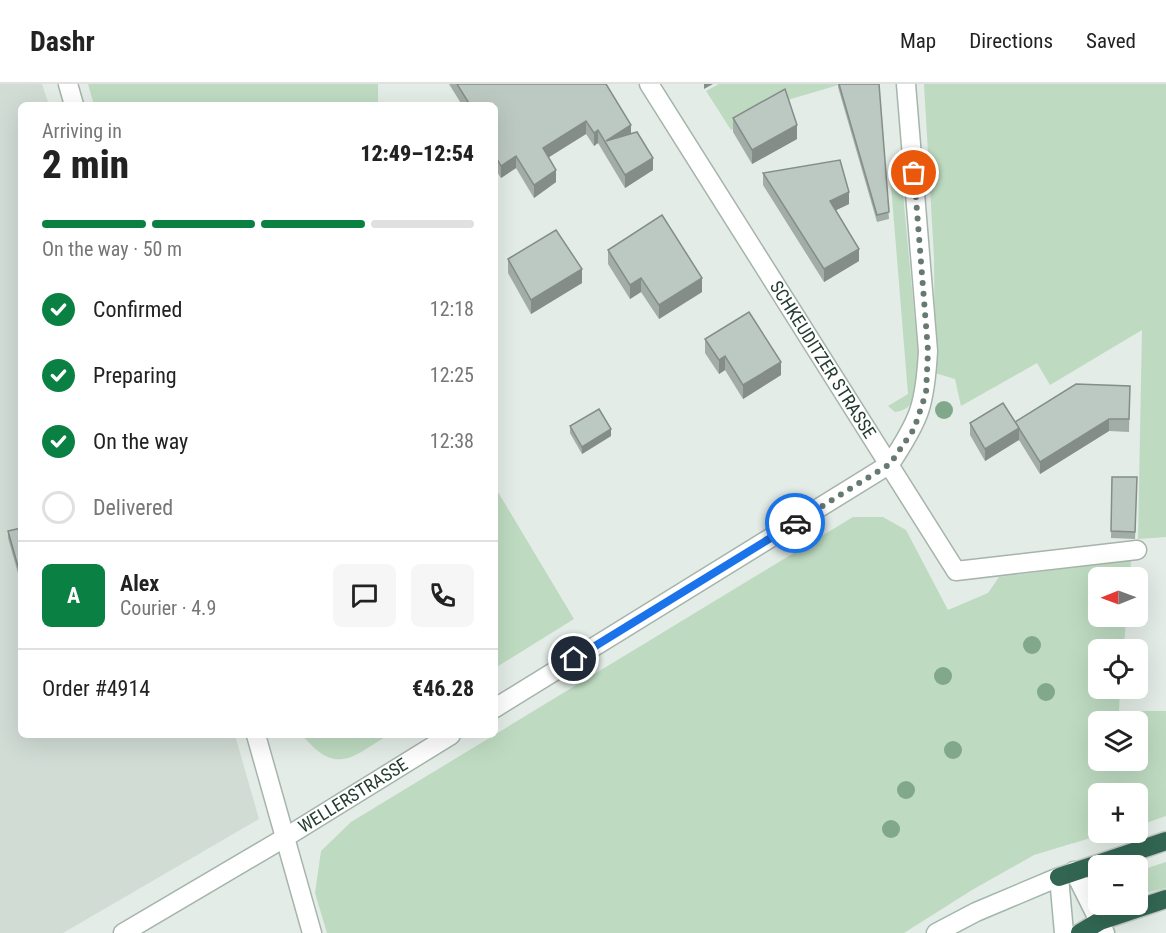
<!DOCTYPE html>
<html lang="en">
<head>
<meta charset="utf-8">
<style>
  body { margin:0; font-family:"Roboto Condensed",sans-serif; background:#f6f6f6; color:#222; height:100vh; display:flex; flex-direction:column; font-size:22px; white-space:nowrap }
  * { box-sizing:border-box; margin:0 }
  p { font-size:20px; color:#767676 }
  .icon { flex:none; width:33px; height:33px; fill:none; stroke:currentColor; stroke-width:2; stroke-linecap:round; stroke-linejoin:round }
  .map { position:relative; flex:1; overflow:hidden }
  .side { position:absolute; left:18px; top:18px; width:480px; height:636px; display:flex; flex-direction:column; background:#fff; border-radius:9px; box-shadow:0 6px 24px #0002 }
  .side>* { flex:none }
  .needle { width:39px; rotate:269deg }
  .buttons { position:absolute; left:1088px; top:483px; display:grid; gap:12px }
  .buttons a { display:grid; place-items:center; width:60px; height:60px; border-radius:9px; background:#fff; box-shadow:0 6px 24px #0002; font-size:30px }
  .pin { position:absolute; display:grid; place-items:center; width:51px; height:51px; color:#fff; margin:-26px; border:3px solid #fff; border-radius:50%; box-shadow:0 2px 6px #0007 }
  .courier { position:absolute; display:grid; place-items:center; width:60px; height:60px; margin:-30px; border:4px solid #1a73e8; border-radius:50%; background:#fff; color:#222; box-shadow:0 2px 8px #0007 }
  .headline em { font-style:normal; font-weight:800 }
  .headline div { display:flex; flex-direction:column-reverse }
  .headline { display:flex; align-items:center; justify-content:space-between; height:102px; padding:0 24px }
  h1 { font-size:39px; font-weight:800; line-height:45px }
  .bar { display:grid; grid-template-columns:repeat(4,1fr); gap:9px 6px; align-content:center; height:72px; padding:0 24px }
  .bar i { height:8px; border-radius:4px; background:#e0e0e0 }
  .bar .selected { background:#0b8043 }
  .bar p { grid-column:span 4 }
  .line { display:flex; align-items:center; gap:15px; padding:0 24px; border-top:2px solid #e0e0e0 }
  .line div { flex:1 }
  .round { display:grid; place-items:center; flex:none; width:63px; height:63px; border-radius:9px; background:#f6f6f6 }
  ol { padding:0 24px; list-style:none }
  li { display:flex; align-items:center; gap:18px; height:66px }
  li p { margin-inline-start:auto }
  li .icon { padding:6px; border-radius:50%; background:#0b8043; color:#fff; stroke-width:4 }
  li:last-child { color:#767676 }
  li i { width:33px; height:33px; border:3px solid #e0e0e0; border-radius:50% }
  header { display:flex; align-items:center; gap:36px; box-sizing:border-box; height:84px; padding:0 30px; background:#fff; border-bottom:2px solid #e0e0e0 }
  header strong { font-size:28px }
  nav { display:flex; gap:33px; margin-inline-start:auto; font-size:21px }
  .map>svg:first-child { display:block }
  .built { fill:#d1dcd5 }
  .green { fill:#bedbc1; fill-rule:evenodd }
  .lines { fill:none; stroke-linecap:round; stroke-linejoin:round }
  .street-casing { stroke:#a6b4ac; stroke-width:21 }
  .secondary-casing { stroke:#a2b7ac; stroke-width:21 }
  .highway-casing { stroke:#c2c8c6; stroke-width:21 }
  .street { stroke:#fff; stroke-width:18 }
  .secondary { stroke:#fff; stroke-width:18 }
  .highway { stroke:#326653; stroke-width:18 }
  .tree { fill:#81a88a }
  .wall { fill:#a2ada7 }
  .shaded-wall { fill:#848d88 }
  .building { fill:#bcc9c2; stroke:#848d88; stroke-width:1.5 }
  .done { stroke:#677a71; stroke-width:6; stroke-dasharray:0 10.8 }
  .route { stroke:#1a73e8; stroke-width:8 }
  .labels { text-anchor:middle; stroke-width:4.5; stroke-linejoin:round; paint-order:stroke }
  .street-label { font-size:18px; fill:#243c32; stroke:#f3f8f5 }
</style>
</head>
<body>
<header>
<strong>Dashr</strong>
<nav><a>Map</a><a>Directions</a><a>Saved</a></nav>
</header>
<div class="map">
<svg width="1166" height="849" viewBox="0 0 1166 849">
  <rect width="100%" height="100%" fill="#e3ece6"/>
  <path class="built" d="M0,0H42L49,21H21V651H235L259,735L63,849H0Z"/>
  <g class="green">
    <path d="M88,0H378V21H94Z"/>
    <path d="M719,0H842L784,17L731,46L706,7Z"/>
    <path d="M924,0H1166V453L1138,455L1142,246L1050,301L1037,279L961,322L955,295L935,289L934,173Z"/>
    <path d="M891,101L897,102L903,110L919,279C919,298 919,326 895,328L888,322L908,310Z"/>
    <path d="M495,403L574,535L495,584Z"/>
    <path d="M853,433H883L906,446L948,526L988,509L999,493L1131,476L1130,493L1098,494V532L1126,533L1124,565L1098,566V604L1120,605L1119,627H1166V732L1137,742V710H1098V748L1107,749L1034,771L972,806L904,849H327L315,809L321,767L351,738ZM1098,638H1137V676H1098Z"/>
    <path d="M302,651H388C350,675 336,691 302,651Z"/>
    <path d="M1166,778V804L1145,809L1138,787Z"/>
  </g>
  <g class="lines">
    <g class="street-casing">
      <g id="street">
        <path d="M68,0L74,21"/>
        <path id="s1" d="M649,0L956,487L1137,466"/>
        <path d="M495,624L890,380C920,335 925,321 928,267L906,0"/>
        <path d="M256,651L312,849"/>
        <path id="s2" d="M123,849L286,753L451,651"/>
      </g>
    </g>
    <g class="secondary-casing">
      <g id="secondary">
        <path d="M1074,787L1105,849"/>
        <path d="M936,849L976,828L1059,793L1064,849"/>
      </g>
    </g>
    <g class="highway-casing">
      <g id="highway">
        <path d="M1059,793L1166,757"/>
        <path d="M1080,849L1100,837L1166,815"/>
      </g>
    </g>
    <use href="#street" class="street"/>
    <use href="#secondary" class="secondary"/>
    <use href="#highway" class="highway"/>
  </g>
  <g class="tree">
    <circle cx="944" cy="326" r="9"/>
    <circle cx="1032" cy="561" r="9"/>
    <circle cx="943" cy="592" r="9"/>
    <circle cx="1046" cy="608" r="9"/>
    <circle cx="953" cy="666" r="9"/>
    <circle cx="906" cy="706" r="9"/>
    <circle cx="891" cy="745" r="9"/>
  </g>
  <g class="wall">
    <path d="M449,0H606L631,49L653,86L625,104L598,59L594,62L586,50L548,73L556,98L534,114L516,84L501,94L497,88L495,21H462Z"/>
    <path d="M838,0H879L889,135L877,138L838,3Z"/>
    <path d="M733,34L797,55L752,80L733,48Z"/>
    <path d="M763,89L849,120L836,126L859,177L824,198L763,101Z"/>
    <path d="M608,166L702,208L659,235L641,208L630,215L608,180Z"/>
    <path d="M508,175L582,199L531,230L508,189Z"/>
    <path d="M705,255L781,291L743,315L725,286L719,290L705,269Z"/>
    <path d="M1130,302L1129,348L1109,347L1040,390L1019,356L985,377L970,351V339L1015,338Z"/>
    <path d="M570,342L611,352L582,370L570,349Z"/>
    <path d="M1112,393H1137L1135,455L1111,454Z"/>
    <path d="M21,444L19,493L8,454V447Z"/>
  </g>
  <g class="shaded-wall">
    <path d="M704,0H713L704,5Z"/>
    <path d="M586,37V50L543,77V64Z"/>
    <path d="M631,41V53L606,57Z"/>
    <path d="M797,41V55L752,80V66Z"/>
    <path d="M598,46V59L594,62V49Z"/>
    <path d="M516,72V84L501,94V82Z"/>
    <path d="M653,74V86L625,104V91Z"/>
    <path d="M497,75V88L495,89V76Z"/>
    <path d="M556,86V98L534,114V101Z"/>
    <path d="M849,108V120L830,129V117Z"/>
    <path d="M859,165V177L824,198V185Z"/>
    <path d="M582,185V199L531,230V216Z"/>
    <path d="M641,194V208L630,215V201Z"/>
    <path d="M702,194V208L659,235V221Z"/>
    <path d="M725,272V286L719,290V276Z"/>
    <path d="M781,278V291L743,315V301Z"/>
    <path d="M1109,335V347L1040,390V378Z"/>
    <path d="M1019,344V356L985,377V365Z"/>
    <path d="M611,345V352L582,370V363Z"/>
    <rect x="19" y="486" width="2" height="7"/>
  </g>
  <g class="building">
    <path d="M457,0H606L631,41L606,57L637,48L653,74L625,91L598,46L594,49L586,37L543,64L556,86L534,101L516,72L501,82L497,75L495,76V21H470Z"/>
    <path d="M839,0H879L889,128L877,131Z"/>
    <path d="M785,5L797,41L752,66L733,34Z"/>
    <path d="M840,76L849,108L830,117L859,165L824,185L763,89Z"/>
    <path d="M662,131L702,194L659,221L641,194L630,201L608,166Z"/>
    <path d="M556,146L582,185L531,216L508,175Z"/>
    <path d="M749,228L781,278L743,301L725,272L719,276L705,255Z"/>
    <path d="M1076,300L1130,302L1129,335H1109L1040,378L1015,338Z"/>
    <path d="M1003,319L1019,344L985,365L970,339Z"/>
    <path d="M599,325L611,345L582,363L570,342Z"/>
    <path d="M1112,393H1137L1135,448L1111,447Z"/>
    <path d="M21,444V486H19L8,447Z"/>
  </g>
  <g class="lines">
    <path class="done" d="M795,439L890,380L914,345L926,309L928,267L914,89"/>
    <path class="route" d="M574,575L795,439"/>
  </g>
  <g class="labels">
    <g class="street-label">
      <text dy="6" stroke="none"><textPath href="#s1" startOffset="326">SCHKEUDITZER STRASSE</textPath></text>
      <text dy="6" stroke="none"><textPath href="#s2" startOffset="268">WELLERSTRASSE</textPath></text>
    </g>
  </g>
</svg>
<div class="buttons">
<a><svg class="needle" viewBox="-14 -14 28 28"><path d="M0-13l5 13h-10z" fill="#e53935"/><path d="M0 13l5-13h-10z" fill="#767676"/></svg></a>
<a><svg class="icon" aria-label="locate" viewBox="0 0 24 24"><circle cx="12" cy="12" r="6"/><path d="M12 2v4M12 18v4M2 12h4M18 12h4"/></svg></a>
<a><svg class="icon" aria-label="layers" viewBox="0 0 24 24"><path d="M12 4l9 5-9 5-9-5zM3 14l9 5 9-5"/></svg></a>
<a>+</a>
<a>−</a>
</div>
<div class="pin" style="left:914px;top:89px;background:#ea580c"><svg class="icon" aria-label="bag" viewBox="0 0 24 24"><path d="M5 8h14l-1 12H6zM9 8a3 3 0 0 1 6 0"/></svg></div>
<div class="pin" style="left:574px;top:575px;background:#1f2937"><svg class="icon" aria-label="home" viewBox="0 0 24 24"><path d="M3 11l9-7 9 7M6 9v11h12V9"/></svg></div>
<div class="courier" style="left:795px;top:439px"><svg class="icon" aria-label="car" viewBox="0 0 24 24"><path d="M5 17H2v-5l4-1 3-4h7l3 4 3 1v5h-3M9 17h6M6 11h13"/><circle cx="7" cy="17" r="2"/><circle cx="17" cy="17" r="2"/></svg></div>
<section class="side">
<div class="headline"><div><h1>2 min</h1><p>Arriving in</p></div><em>12:49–12:54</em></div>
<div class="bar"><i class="selected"></i><i class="selected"></i><i class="selected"></i><i></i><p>On the way · 50 m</p></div>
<ol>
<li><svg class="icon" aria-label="check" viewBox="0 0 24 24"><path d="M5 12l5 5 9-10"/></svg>Confirmed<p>12:18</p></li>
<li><svg class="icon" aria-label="check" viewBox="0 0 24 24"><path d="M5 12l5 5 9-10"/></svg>Preparing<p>12:25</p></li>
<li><svg class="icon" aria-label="check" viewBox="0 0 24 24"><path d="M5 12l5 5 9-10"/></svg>On the way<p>12:38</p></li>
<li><i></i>Delivered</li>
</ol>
<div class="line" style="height:108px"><b class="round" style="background:#0b8043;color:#fff">A</b><div><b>Alex</b><p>Courier · 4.9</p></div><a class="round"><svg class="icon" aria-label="chat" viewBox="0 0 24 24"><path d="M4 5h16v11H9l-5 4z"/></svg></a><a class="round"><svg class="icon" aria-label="phone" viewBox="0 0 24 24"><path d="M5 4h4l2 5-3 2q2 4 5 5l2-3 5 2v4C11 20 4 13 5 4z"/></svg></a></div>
<div class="line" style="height:78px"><div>Order #4914</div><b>€46.28</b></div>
</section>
</div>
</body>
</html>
